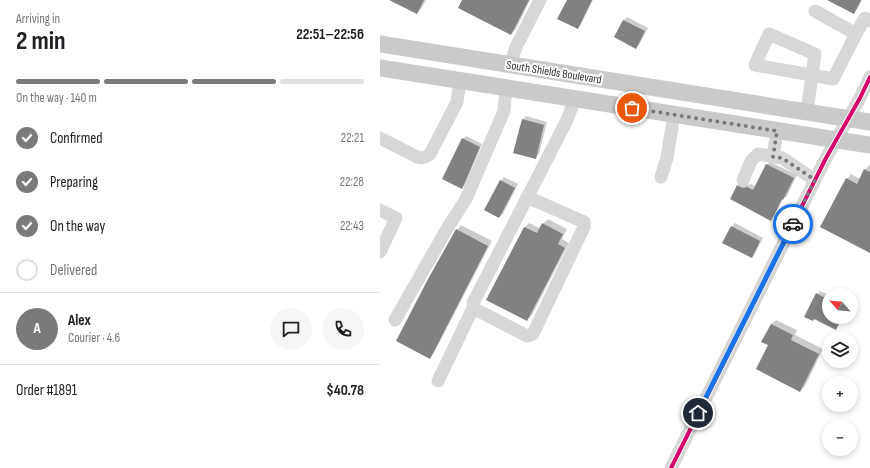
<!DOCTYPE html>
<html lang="en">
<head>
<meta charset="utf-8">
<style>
  body { margin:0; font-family:"Sofia Sans Condensed",sans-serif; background:#f6f6f6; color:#202124; height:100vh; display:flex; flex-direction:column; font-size:15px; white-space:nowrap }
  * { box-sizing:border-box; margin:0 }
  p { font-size:13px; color:#757577 }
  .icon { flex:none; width:22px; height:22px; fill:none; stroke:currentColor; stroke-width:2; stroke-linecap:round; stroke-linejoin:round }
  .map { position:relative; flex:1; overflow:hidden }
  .details { display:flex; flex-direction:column; background:#fff; width:380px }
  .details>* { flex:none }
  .needle { width:26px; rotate:297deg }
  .buttons { position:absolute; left:442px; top:288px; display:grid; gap:8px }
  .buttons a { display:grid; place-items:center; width:36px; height:36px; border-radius:50%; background:#fff; box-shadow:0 2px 6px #0003; font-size:20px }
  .pin { position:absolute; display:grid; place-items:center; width:34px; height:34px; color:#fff; margin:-17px; border:2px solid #fff; border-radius:50%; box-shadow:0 1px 4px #0007 }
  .courier { position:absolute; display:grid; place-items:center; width:40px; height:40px; margin:-20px; border:3px solid #1a73e8; border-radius:50%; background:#fff; color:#222; box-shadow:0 1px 5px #0007 }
  .overview em { font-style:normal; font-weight:700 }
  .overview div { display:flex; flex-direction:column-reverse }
  .overview { display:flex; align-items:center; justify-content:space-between; height:68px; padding:0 16px }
  h1 { font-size:26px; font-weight:700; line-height:30px }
  .bar { display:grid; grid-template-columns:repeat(4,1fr); gap:6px 4px; align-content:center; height:48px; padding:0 16px }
  .bar i { height:5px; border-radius:3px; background:#e0e0e0 }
  .bar .active { background:#7a7a7a }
  .bar p { grid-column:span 4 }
  .line { display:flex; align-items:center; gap:10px; padding:0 16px; border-top:1px solid #e0e0e0 }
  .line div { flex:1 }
  .round { display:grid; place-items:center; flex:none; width:42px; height:42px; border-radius:21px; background:#f6f6f6 }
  ol { padding:0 16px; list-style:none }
  li { display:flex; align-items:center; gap:12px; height:44px }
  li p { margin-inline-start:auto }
  li .icon { padding:4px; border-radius:50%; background:#7a7a7a; color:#fff; stroke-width:4 }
  li:last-child { color:#757577 }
  li i { width:22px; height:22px; border:2px solid #e0e0e0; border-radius:50% }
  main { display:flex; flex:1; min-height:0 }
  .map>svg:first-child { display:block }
  .shadow { fill:#0003 }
  .building { fill:#818181 }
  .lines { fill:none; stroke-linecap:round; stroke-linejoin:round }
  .minor { stroke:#d7d7d7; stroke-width:13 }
  .major { stroke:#cacaca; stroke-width:17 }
  .cycleway-casing { stroke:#fff; stroke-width:6 }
  .cycleway { stroke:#d6006c; stroke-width:4 }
  .done { stroke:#7a7a7a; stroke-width:4; stroke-dasharray:0 7.2 }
  .route { stroke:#1a73e8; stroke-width:5 }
  .labels { text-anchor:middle; stroke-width:4; stroke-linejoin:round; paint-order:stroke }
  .street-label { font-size:12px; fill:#333; stroke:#fff }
</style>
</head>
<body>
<main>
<section class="details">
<div class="overview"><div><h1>2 min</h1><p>Arriving in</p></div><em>22:51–22:56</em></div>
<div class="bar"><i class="active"></i><i class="active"></i><i class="active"></i><i></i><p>On the way · 140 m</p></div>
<ol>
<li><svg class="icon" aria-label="check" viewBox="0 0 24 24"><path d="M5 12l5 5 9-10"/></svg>Confirmed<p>22:21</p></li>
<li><svg class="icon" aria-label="check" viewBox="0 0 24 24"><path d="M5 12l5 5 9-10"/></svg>Preparing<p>22:28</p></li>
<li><svg class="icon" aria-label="check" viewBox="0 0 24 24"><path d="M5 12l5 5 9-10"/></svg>On the way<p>22:43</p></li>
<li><i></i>Delivered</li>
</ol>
<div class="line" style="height:72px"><b class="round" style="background:#7a7a7a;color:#fff">A</b><div><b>Alex</b><p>Courier · 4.6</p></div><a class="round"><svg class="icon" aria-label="chat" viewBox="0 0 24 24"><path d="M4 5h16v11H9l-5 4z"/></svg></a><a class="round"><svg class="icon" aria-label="phone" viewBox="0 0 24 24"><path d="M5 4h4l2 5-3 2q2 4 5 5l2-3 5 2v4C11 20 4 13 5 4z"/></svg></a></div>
<div class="line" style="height:52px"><div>Order #1891</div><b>$40.78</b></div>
</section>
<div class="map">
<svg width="490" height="468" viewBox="0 0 490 468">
  <rect width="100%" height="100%" fill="#fff"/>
  <g class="shadow">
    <path d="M14,0H46L41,9L37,13Z"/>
    <path d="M83,0H150L136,29L131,34Z"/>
    <path d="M188,0H213L201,24L198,28Z"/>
    <path d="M450,0H482L478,8L474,13Z"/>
    <path d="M247,17L268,28L259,45L256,48L244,20Z"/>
    <path d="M146,116L167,122L159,154L155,158L143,120Z"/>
    <path d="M86,136L102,144L85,185L81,188L83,139Z"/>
    <path d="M390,162L417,175L407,196L403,199L394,216L390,219L358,186L361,183L364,184L368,185L371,184L376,187L386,165Z"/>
    <path d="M489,165L490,166V252L467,179L471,174L480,179L485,170Z"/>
    <path d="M124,177L138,184L123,214L119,217L121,181Z"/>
    <path d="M168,219L187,229L182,239L189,243L152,315L147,320L145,227L149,223L161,229L163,224Z"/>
    <path d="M355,223L383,238L375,253L372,257L352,227Z"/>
    <path d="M81,225L112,241L54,353L50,358L77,230Z"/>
    <path d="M440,291L449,295V317H463L459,325L455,328L435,318L437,294Z"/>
    <path d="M396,320L417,330L415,335L443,349L425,386L420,391L389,344L391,324Z"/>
  </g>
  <g class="building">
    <path d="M9,0H44L37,14Z"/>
    <path d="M82,0H149L131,35L78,8Z"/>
    <path d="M187,0H212L198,29L177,19Z"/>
    <path d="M447,0H481L474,14Z"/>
    <path d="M243,20L265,31L256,49L234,37Z"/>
    <path d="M142,119L164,125L156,159L133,153Z"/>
    <path d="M82,138L100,147L82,189L62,179Z"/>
    <path d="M386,164L414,178L403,200L402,199L391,221L350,199L357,185L360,187L364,188L367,187L373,190Z"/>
    <path d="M484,169L490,172V253L440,227L466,178L477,184Z"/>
    <path d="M120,180L135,188L119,218L104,210Z"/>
    <path d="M162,223L183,234L178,244L185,248L147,321L106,300L144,227L157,233Z"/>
    <path d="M351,226L380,241L372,258L342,243Z"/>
    <path d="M76,229L108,246L50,359L16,341L48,279Z"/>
    <path d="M436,293L449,300V317H462L456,330L434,319L433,321L424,317Z"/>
    <path d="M391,324L413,335L411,340L439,354L420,392L376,369L388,345L381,342Z"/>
  </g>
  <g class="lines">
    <g class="minor">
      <path d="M476,34L485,18L490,21"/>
      <path d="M130,65L136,47L160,0"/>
      <path d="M427,112L432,75L375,65L389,34L435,54L432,75L453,79L476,34L435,11"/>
      <path d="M0,138L37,157C43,159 46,157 50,154L77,102L80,81"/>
      <path d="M393,157L397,131"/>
      <path d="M281,177L287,158L294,114"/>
      <path d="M363,180L371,161L378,154L402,158L435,180"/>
      <path d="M147,197L204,222V227L153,334L147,336L93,308V303L187,120L195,99"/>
      <path d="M0,210L16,218L0,252"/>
      <path d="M15,320L68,227L86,199L124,111L126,88"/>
      <path d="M58,381L93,308"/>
      <path d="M291,468L446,158L480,98L490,77"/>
    </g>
    <g class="major">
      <path d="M0,44L490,122"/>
      <path d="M0,68L490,145"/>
    </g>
    <g class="cycleway-casing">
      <path id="cycleway" d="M291,468L446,158L480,98L490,77"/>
    </g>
    <use href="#cycleway" class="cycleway"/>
  </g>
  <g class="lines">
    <path class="done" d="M252,108L397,131L393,157L402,158L435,180L413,224"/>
    <path class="route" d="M318,413L413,224"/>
  </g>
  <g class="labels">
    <g class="street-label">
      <text transform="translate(174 72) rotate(9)" y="4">South Shields Boulevard</text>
    </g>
  </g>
</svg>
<div class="buttons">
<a><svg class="needle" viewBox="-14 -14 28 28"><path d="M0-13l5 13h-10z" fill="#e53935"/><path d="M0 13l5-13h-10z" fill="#757577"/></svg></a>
<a><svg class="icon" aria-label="layers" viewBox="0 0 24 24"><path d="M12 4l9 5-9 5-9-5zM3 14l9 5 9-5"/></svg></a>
<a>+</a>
<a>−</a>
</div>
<div class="pin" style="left:252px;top:108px;background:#ea580c"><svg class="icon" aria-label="bag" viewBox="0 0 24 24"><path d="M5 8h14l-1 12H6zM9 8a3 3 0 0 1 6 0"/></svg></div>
<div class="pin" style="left:318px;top:413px;background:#1f2937"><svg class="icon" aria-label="home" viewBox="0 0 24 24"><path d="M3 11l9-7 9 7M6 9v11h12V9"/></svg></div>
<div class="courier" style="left:413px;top:224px"><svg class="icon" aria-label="car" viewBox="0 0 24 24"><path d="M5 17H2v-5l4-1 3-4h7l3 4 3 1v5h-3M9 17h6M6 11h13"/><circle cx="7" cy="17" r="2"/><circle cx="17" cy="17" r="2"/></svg></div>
</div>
</main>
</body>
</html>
